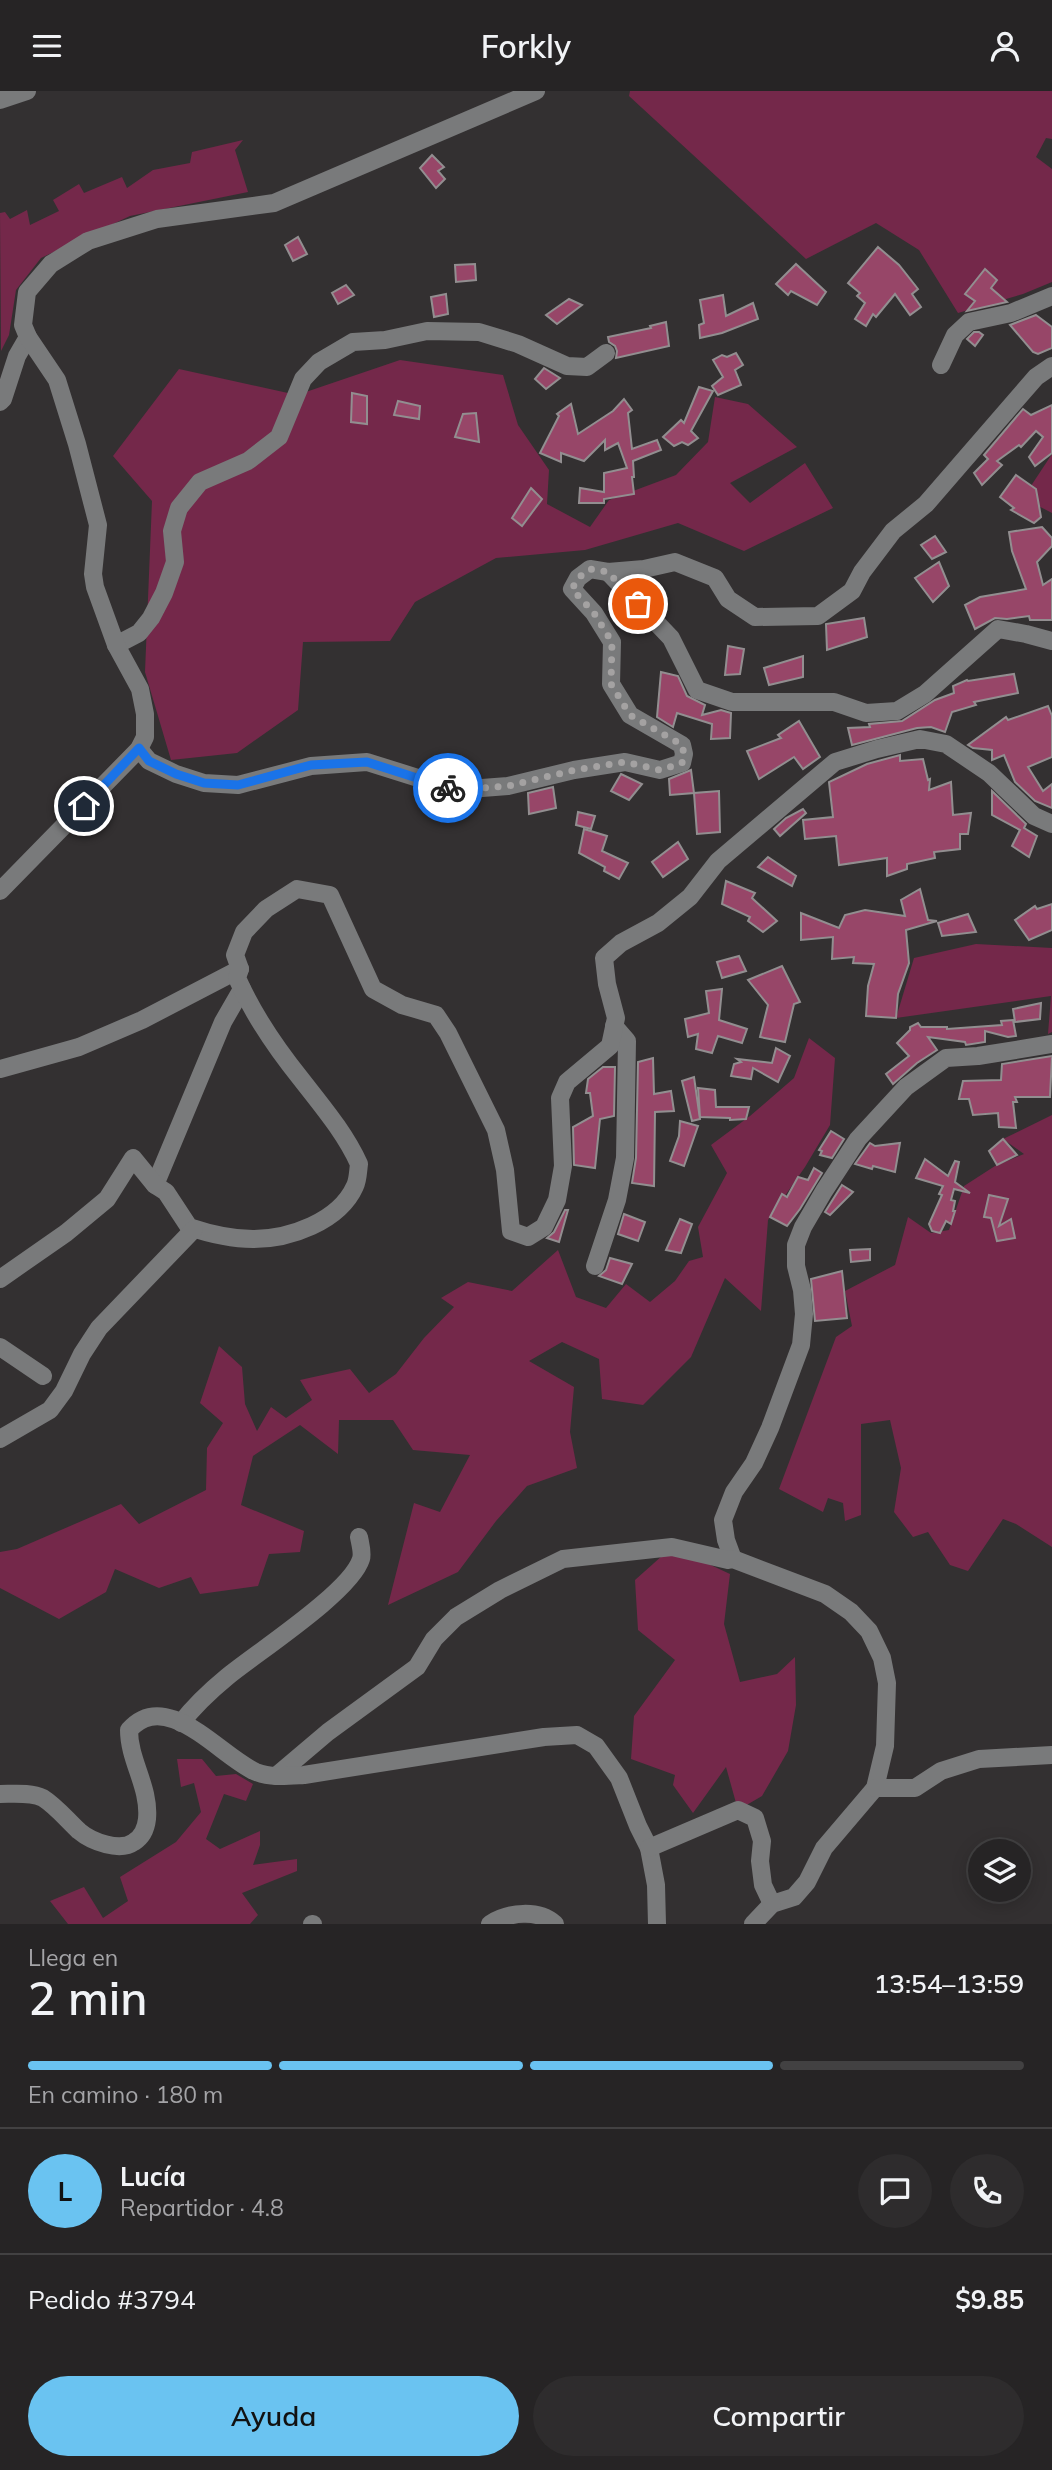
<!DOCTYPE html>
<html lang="es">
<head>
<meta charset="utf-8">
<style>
  body { margin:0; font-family:Mulish,sans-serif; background:#2e2c2d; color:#f1f3f6; height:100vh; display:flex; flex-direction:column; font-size:26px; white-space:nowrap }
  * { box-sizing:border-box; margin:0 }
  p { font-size:23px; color:#a4a4a7 }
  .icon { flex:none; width:38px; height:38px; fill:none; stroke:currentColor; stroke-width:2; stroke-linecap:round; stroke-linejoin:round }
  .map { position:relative; height:1833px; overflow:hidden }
  .side { display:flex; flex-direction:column; background:#262425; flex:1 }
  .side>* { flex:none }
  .tools { position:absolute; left:968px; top:1748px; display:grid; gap:14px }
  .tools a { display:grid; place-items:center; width:63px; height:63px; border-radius:50%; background:#262425; box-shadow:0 4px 18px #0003,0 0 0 2px #424142; font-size:35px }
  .pin { position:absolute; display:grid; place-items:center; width:60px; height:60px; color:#fff; margin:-30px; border:4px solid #fff; border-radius:50%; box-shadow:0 2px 7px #0007 }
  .courier { position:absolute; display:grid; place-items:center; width:70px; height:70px; margin:-35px; border:5px solid #1a73e8; border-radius:50%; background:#fff; color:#222; box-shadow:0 2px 9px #0007 }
  .overview em { font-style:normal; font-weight:600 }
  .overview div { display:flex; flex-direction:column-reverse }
  .overview { display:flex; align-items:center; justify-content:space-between; height:119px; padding:0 28px }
  h1 { font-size:46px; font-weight:600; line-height:52px }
  .bar { display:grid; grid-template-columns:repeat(4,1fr); gap:10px 7px; align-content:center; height:84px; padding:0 28px }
  .bar i { height:9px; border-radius:5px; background:#424142 }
  .bar .current { background:#6ac3f1 }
  .bar p { grid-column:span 4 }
  .line { display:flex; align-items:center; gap:18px; padding:0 28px; border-top:2px solid #424142 }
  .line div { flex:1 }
  .round { display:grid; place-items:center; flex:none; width:74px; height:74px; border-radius:37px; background:#2e2c2d }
  .action { display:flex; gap:14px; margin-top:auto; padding:14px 28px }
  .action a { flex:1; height:80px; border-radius:42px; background:#6ac3f1; color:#111; font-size:28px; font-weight:600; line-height:80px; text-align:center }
  .action a+a { background:#2e2c2d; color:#f1f3f6 }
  header { display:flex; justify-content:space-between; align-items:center; height:91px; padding:0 28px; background:#262425; font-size:32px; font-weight:600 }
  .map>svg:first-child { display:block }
  .green { fill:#74284a }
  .building { fill:#974668; stroke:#928e90; stroke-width:2 }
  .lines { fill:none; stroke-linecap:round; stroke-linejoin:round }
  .minor { stroke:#797a7b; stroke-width:18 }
  .done { stroke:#a4a2a2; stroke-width:7; stroke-dasharray:0 12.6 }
  .route { stroke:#1a73e8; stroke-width:9 }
</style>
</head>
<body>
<header><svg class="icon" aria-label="menu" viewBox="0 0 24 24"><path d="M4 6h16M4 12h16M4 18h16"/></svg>Forkly<svg class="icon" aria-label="person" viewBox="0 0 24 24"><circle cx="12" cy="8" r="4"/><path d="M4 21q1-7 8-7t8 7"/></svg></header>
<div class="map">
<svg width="1052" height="1833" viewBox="0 0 1052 1833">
  <rect width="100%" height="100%" fill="#333031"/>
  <g class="green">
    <path d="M630,0H1052V48L1046,47L1036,66L1052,78V191L1023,203L958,222L919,159L876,132L806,168L629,5Z"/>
    <path d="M243,49L235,59L248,101L130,125L41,167L16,199L9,244L1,260L0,122L5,121L10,128L27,119L30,134L59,120L53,109L79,93L84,102L122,86L127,97L153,79L190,72L192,61Z"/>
    <path d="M400,269L503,284L518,334L549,379L547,413L590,436L609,409L676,384L708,351L715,306L748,313L797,356L730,392L750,412L805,372L833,417L744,460L678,432L585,459L496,467L415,511L390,550L303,551L298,619L237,662L171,669L145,581L152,410L113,365L179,278L297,304Z"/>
    <path d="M1052,363V422L1023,407Z"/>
    <path d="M976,853L1052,857V941L1048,943L1051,905L896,927L914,867Z"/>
    <path d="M809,947L835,967L830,1034L805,1076L768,1129L761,1220L725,1187L691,1266L643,1314L602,1308L599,1268L562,1251L529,1270L574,1296L570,1341L577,1377L527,1395L496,1430L458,1481L388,1514L414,1412L440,1421L470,1364L413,1359L393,1329H339L338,1363L300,1334L253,1365L241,1414L304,1440L300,1461L269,1463L258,1495L200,1503L191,1486L159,1497L115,1478L106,1501L59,1528L0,1497V1461L17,1458L121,1413L139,1433L206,1399L207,1357L223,1332L200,1312L219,1255L242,1276L245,1313L257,1340L271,1316L286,1327L312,1309L300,1289L350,1278L369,1302L396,1283L424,1247L454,1216L441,1207L468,1191L512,1200L558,1159L576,1206L606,1217L626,1193L650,1211L675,1190L689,1170L703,1166L698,1136L727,1082L711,1054L750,1025L794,987Z"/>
    <path d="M1052,1024V1456L1016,1433L1003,1428L968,1480L950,1474L928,1441L913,1446L894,1421L901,1377L890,1329L861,1333V1424L845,1430L843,1412L828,1407L823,1421L779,1398L836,1246L852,1235L845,1200L895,1174L908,1126L931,1142L949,1139L964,1095L995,1075L1024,1063L1003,1048Z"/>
    <path d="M672,1456L730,1483L724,1533L740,1591L777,1583L795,1566L796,1614L788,1660L762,1705L738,1719L726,1676L693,1722L673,1694L675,1684L631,1668L634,1625L675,1569L638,1539L635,1489Z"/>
    <path d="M177,1668H202L216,1685L236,1683L253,1693L246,1710L224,1703L206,1748L220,1758L260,1740V1754L253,1774L297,1768V1780L242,1802L258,1824L250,1833H68L50,1810L84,1796L103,1827L128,1810L120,1786L176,1751L201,1721L194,1692L181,1696Z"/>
  </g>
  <g class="building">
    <path d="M432,64L444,76L438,80L445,88L436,97L420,77Z"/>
    <path d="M298,146L307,163L293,170L285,154Z"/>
    <path d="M878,156L899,174L918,198L912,203L921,216L910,224L895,203L876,226L873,223L866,235L855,228L865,212L857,205L860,202L848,192Z"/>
    <path d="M475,173L476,189L456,191L455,174Z"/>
    <path d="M796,173L826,201L817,214L791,200L788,204L776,193Z"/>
    <path d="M985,178L997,189L991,197L1007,211L967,220L975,210L965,203Z"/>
    <path d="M346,194L354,204L338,213L332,202Z"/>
    <path d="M446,203L448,223L434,226L431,206Z"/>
    <path d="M723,204L726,225L753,212L758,228L722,242L700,247L699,234L704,232L700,209Z"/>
    <path d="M569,208L582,214L557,233L546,224Z"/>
    <path d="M1036,224L1052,236V257L1038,263L1033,261L1010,234Z"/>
    <path d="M666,231L669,255L616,267L617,260L615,255L609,251L608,246L651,237L650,235Z"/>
    <path d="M974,241H979L983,244L975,255L967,248Z"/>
    <path d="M736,262L743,274L735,279L741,294L718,304L712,295L723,286L713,269L722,264L727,266Z"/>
    <path d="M544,277L560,287L546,298L535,288Z"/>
    <path d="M699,296L713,300L691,340L698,347L688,354L682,351L674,355L663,346L681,329L684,332Z"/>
    <path d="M352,302L367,305V333L351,331Z"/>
    <path d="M624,308L632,319L628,322L632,358L657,349L661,359L633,370L634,386H632L634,403L604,408V412H579L580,397L604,401V382L627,377L618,352L605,359V349L584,370L561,362V371L540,362L559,325L557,323L571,313L578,343L613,320Z"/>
    <path d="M398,310L420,315L419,328L394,324Z"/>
    <path d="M1052,314V362L1035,375L1029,366L1043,346L1036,340L1021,356L1019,354L997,370L1002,374L982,394L974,382L988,368L984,364L1023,318L1031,324Z"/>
    <path d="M476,322L479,351L455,346L463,323Z"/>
    <path d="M1016,384L1036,398L1041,426L1034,432L1011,419L1014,417L1000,406Z"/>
    <path d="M531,397L542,408L522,435L512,427Z"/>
    <path d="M1042,436L1052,447V455L1037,471L1043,494L1052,488V529H1030L1029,525L1007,528L995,527L975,538L965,514L980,506L1026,498L1012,460L1009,441Z"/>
    <path d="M935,445L946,461L932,468L921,454Z"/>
    <path d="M939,471L949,495L933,511L915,487Z"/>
    <path d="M864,527L867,546L827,559L826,533Z"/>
    <path d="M728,555L744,558L740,583L725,584Z"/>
    <path d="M803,565V586L769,594L764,577Z"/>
    <path d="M661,581L678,585L687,605L705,614L702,624L721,619L731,622L730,647L711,648L712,633L677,622L673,636L657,626Z"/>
    <path d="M1014,583L1018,602L974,611L976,614L952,621L945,641L931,636L917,637L852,654L848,637L870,636L869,633L902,630L935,609L954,602L953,595L967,589L968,590Z"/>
    <path d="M1048,615L1052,625V666L1028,676L1043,700L1052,693V717L1035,710L1015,691L1004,664L992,669V659L973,657L968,654L1006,626L1008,629Z"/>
    <path d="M799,630L820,666L803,678L794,666L759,688L747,660L781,647L778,644Z"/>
    <path d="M900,664V670L923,668L928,689L930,688L929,699L951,691L953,724L971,722L968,743H960V758L934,761L935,767L907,773V778L887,785V767L839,774L836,745L805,748L803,729L833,726L829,691L867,673Z"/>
    <path d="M691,679L694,702L670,704L669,688Z"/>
    <path d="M621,683L642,693L629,709L611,700Z"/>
    <path d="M553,696L556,717L529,723L528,702Z"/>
    <path d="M719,700L720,741L697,743L694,702Z"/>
    <path d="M992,700L1026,733L1024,737L1037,745L1029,766L1012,755L1020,739L992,724Z"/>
    <path d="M803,718L806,722L780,745L774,738L786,727Z"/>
    <path d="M578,721L595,725L591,738L576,734Z"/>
    <path d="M584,738L607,745L602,760L628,772L619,788L604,780L605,776L579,762Z"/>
    <path d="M678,751L688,768L663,786L652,771Z"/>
    <path d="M768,766L796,785L792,795L758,776Z"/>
    <path d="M726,790L755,802L752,807L777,830L763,841L748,830L750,826L722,813Z"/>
    <path d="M920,798L928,829L937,830L906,839L909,872L898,903L896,927L866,925L868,895L874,873L853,872L854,866L832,868L833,846L801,849V822L839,837L845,824L865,819L905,825L901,809Z"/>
    <path d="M1052,813V839L1029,849L1015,829L1035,815L1037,818Z"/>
    <path d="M968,823L976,841L942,845L938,832Z"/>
    <path d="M739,865L746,880L722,887L717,871Z"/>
    <path d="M782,875L800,911L794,913L785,951L760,946L768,914L748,889Z"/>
    <path d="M722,898L719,929L747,938L742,952L718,945L712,962L696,958L698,943L688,946L685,928L709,922L706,900Z"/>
    <path d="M1041,912L1040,928L1015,931L1013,918Z"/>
    <path d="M1013,929L1016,945L1008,946L985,940V951L966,954L965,951L928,946L937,959L917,972L893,993L886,983L909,965L897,952L910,939V936L918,932L921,936H947V938L1002,934L1001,930Z"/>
    <path d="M776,957L790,965L778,991L753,977L751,988L731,985L734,973L741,971L737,968L772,972Z"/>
    <path d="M1052,965L1050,1006H1015L1017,1011H1013L1016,1037L999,1036L998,1022L973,1024L969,1008H959L963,990L1001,989L1002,973Z"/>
    <path d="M653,967L654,1003L671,1000L674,1020L655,1021L654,1095L632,1092L636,1067L638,971Z"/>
    <path d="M603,976H615L614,1025L600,1028L595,1077L574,1074L573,1036L593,1025L590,1002H586L588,988Z"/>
    <path d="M694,986L700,1028L692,1030L682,990Z"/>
    <path d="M698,997L715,999L716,1016H749L746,1028L730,1029V1027L700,1026Z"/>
    <path d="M680,1030L698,1035L684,1075L670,1070L679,1045Z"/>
    <path d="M831,1040L844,1048L832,1067L820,1064L822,1060L819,1059Z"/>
    <path d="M1003,1048L1017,1064L997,1074L989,1060Z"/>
    <path d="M870,1052L875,1055L900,1052L895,1081L873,1075L872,1078L855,1073Z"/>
    <path d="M925,1068L948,1085L955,1070L959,1071L955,1091L970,1102L954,1098L951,1109L955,1110L953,1120H955L951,1133L946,1130L940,1142L932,1140L929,1133L942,1104L939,1103L943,1095L916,1087Z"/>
    <path d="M814,1077L822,1082L800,1118L787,1135L770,1126L782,1103L787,1106L798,1086L808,1089Z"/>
    <path d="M842,1094L853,1101L830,1124L825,1121Z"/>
    <path d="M989,1104L1008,1108L999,1135L1011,1128L1015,1147L997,1150L991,1127L984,1126Z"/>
    <path d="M565,1119H568L559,1151L547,1147L554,1141Z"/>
    <path d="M624,1123L645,1131L638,1150L618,1143Z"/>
    <path d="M680,1128L692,1133L681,1162L666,1159Z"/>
    <path d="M870,1158V1169L851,1171L850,1159Z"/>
    <path d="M610,1167L632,1173L622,1193L599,1185L606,1179Z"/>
    <path d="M842,1180L847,1227L815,1230L811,1188Z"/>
  </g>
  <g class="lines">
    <g class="minor">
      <path d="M0,9L27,0"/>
      <path d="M941,274L955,244L969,231L1011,222L1052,205"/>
      <path d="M0,311L3,308L17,265L28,246"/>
      <path d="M608,481L671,547L697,599L732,611H834L866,622L897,620L925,603L998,538L1026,543L1052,550"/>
      <path d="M116,554L139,542L151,527L164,502L175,471L172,440L179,417L200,391L248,370L279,346L303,288L319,271L353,251L385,249L427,240L479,241L518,253L567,275L587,276L606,262"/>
      <path d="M139,658L149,670L176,683L204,692L238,694L311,675L367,671L456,699L508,695L574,679L625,671L660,679L682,672L684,663L682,654L630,624L611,593L612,551L594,522L572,498L578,487L590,478L608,481L644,478L675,471L715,487L728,508L755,526L818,525L852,500L862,481L893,440L926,413L1036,286L1052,275"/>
      <path d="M0,800L139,658L145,646V623L140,598L116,554L95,496L93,483L98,434L77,353L57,289L28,246L23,234L27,201L51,173L88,150L157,128L274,112L536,0"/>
      <path d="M0,978L79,956L142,929L240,878"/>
      <path d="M155,1094L223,931L242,898"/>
      <path d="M595,1175L617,1109L625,1067L627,950L614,935"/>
      <path d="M0,1188L66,1142L107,1108L133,1067L155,1094L166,1101L189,1136C210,1143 231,1148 253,1148C289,1148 339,1131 355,1095C358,1089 358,1080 359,1073C345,1042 322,1015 301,988C276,957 253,923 237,887L240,878L235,864L244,841L266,818L297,798L330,804L373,898L402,914L436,924L448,942L496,1039L505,1079L511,1140L528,1146L544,1136L557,1109L563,1075L560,1007L567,991L610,955L616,927L607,893L604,867L621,852L658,832L690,806L718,770L835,671L877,658L920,648L946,653L989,682L1034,725L1052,733"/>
      <path d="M0,1256L43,1285"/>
      <path d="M0,1348L50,1319L64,1300L82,1263L99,1237L194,1138"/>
      <path d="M733,1468L726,1449L723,1429L734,1401L754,1372L770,1337L801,1254L804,1223L802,1199L796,1175V1154L803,1136L824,1100L858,1048L906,996L946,967L978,965L1052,953"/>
      <path d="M181,1632C195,1614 210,1600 227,1586C256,1562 351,1501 361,1468C363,1462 360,1452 359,1446"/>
      <path d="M276,1685L328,1641L417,1576L434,1548L456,1526L500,1499L563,1468L672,1456L728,1469L733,1468L825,1503L851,1521L869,1540L882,1567L887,1592L885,1655L875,1697L824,1757L807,1791L794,1806L772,1813L753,1833"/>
      <path d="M875,1697H915L941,1680L979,1668L1052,1664"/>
      <path d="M0,1703C13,1703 31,1701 43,1707C57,1716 67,1729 79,1740C92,1751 120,1761 134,1751C142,1746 146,1737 147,1728C150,1696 129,1670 129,1639C167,1596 221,1666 256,1681C271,1687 288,1685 304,1684L544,1646L577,1644L596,1655L619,1687L638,1735L649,1757L656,1794L657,1833"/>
      <path d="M649,1757L738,1719L755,1727L762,1750L760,1770L763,1794L772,1813"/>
      <path d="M312,1833H313"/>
      <path d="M490,1833C509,1821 538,1818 555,1833"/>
    </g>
  </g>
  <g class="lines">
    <path class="done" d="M448,697L457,699L508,695L575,679L625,671L660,679L682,672L684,663L682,654L630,624L611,593L612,551L594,522L572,498L578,487L590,478L608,481L638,513"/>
    <path class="route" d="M84,715L139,657L149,670L176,683L204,692L238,694L311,674L367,671L448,697"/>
  </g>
</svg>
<div class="tools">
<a><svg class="icon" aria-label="layers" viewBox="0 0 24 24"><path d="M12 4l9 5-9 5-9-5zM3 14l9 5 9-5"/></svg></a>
</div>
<div class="pin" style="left:638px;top:513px;background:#ea580c"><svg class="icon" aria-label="bag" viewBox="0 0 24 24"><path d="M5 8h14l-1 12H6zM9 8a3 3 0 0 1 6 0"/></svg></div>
<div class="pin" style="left:84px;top:715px;background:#1f2937"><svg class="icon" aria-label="home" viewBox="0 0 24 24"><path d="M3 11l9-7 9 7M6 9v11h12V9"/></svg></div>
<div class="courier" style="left:448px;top:697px"><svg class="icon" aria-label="bike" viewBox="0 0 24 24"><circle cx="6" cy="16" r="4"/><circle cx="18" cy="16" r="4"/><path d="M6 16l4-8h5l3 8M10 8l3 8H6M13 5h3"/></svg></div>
</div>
<section class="side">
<div class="overview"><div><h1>2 min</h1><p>Llega en</p></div><em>13:54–13:59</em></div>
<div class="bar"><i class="current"></i><i class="current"></i><i class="current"></i><i></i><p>En camino · 180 m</p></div>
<div class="line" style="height:126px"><b class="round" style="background:#6ac3f1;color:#111">L</b><div><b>Lucía</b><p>Repartidor · 4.8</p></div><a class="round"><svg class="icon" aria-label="chat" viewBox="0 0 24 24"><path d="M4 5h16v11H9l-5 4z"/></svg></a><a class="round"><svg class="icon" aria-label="phone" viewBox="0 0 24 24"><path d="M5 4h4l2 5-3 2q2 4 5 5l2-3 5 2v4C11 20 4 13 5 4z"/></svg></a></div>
<div class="line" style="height:91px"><div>Pedido #3794</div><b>$9.85</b></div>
<div class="action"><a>Ayuda</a><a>Compartir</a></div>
</section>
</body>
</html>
